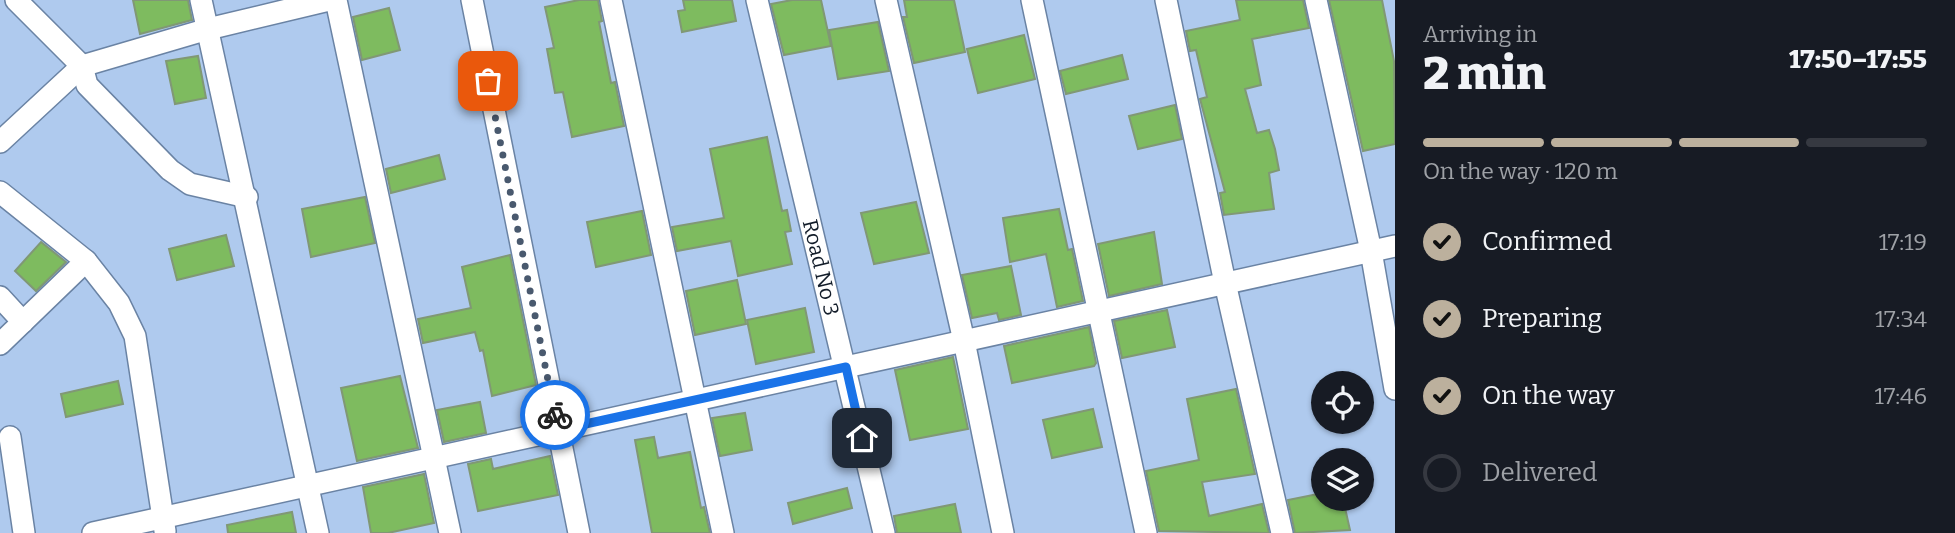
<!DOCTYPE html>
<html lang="en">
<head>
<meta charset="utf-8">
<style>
  body { margin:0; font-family:Bitter,serif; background:#20242c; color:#f1f3f6; height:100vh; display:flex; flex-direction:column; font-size:26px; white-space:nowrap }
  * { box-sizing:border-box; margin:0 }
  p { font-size:23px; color:#9ea1a6 }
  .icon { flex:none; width:38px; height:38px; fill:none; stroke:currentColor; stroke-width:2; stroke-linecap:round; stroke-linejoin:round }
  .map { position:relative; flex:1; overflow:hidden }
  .sheet { display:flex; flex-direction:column; background:#171b24; width:560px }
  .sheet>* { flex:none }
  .controls { position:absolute; left:1311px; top:371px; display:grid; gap:14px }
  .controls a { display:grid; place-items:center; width:63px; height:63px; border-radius:50%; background:#171b24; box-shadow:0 2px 5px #0004; font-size:35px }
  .pin { position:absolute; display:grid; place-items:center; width:60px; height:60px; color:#fff; margin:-30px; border-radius:14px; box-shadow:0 4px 10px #0006 }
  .courier { position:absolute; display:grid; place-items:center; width:70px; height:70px; margin:-35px; border:5px solid #1a73e8; border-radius:50%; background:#fff; color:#222; box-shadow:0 2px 9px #0007 }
  .head em { font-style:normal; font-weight:800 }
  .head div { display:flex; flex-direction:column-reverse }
  .head { display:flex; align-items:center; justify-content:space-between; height:119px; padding:0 28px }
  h1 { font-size:46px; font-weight:800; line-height:52px }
  .bar { display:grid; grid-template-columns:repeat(4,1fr); gap:10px 7px; align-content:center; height:84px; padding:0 28px }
  .bar i { height:9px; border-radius:5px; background:#363941 }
  .bar .active { background:#bcb09d }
  .bar p { grid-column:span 4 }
  ol { padding:0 28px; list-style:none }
  li { display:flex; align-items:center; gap:21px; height:77px }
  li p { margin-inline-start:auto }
  li .icon { padding:7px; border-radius:50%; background:#bcb09d; color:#111; stroke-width:4 }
  li:last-child { color:#9ea1a6 }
  li i { width:38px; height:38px; border:4px solid #363941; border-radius:50% }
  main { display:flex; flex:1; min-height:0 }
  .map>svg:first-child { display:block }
  .building { fill:#7ebb5f; stroke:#809875; stroke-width:2 }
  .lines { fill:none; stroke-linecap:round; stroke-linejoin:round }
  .minor-casing { stroke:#6a83a4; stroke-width:24 }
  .minor { stroke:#fff; stroke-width:21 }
  .done { stroke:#49596e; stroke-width:7; stroke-dasharray:0 12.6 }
  .route { stroke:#1a73e8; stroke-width:9 }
  .labels { text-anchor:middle; stroke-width:7; stroke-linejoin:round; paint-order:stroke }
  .street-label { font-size:21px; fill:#121c29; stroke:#afcaee }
</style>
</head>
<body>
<main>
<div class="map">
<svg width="1395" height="533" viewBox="0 0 1395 533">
  <rect width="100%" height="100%" fill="#afcaee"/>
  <g class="building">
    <path d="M133,0H188L192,20L140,34Z"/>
    <path d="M579,0H598L602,21L599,22L611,83L615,82L624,126L572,137L563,92L555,93L547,49L554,48L545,7Z"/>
    <path d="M683,0H732L736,21L682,32L678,11L685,10Z"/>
    <path d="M792,0H821L831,46L784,55L771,4Z"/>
    <path d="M904,0H954L965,52L914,63L903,17H907Z"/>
    <path d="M1236,0H1303L1309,28L1252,39L1261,85L1245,89L1257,133L1269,130L1275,149L1279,170L1269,173L1274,209L1224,215L1220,193L1225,192L1200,99L1207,97L1196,50L1190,51L1186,31L1240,20Z"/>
    <path d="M1329,0H1382L1394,61L1395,144L1363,151Z"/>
    <path d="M389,8L400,50L362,60L353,17Z"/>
    <path d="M878,22L889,71L838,79L829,30Z"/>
    <path d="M1024,35L1035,79L978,93L967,49Z"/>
    <path d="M1122,55L1128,79L1066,94L1060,71Z"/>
    <path d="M198,56L206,98L175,104L166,61Z"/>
    <path d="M1175,105L1182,139L1138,149L1129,116Z"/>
    <path d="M767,137L782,211L787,210L791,231L785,232L792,264L738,276L731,241L677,251L672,227L724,218L710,149Z"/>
    <path d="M439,155L445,179L391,193L386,169Z"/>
    <path d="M365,197L375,243L311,257L302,209Z"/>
    <path d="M916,202L929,253L874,264L861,213Z"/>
    <path d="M1059,209L1068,250L1072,249L1083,301L1057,307L1046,254L1010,262L1003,218Z"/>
    <path d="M642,211L651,255L596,267L587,222Z"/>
    <path d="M1154,232L1162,284L1109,296L1098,244Z"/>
    <path d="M226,235L234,266L177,280L169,249Z"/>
    <path d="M41,242L66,262L36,291L15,271Z"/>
    <path d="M510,255L536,385L492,396L483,350L480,351L475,332L423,343L418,319L471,308L462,267Z"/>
    <path d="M1011,266L1021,315L999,320L997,313L972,318L962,275Z"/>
    <path d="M737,280L746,324L695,335L686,291Z"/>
    <path d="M805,308L814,352L756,364L747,320Z"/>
    <path d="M1167,310L1175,347L1122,358L1114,321Z"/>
    <path d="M1089,327L1096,363L1094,366L1012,383L1004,346Z"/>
    <path d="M953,357L968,429L910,440L895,370Z"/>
    <path d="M400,376L418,448L357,461L341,388Z"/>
    <path d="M118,381L123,404L66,417L61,394Z"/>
    <path d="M1236,389L1255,474L1202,482L1209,516L1262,504L1269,533L1159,531L1146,471L1199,460L1187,399Z"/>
    <path d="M480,402L486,433L444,442L437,410Z"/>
    <path d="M1093,409L1102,447L1052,458L1043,420Z"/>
    <path d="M745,413L752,450L720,456L712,418Z"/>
    <path d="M654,437L658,458L690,452L701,508L704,507L710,533H652L635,440Z"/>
    <path d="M550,456L558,495L478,511L468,464L491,459L493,469Z"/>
    <path d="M424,474L434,523L388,533H371L363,487Z"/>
    <path d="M847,488L852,508L793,524L788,503Z"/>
    <path d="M1323,493V499H1343L1350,530L1295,533L1288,500Z"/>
    <path d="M955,504L961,533H897L894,516Z"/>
    <path d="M292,512L296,533H228L227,525Z"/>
  </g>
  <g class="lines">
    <g class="minor-casing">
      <g id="minor">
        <path d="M16,0L82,66L87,85L170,170L190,184L247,197"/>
        <path d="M201,0L318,533"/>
        <path d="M336,0L450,533"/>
        <path d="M472,0L579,533"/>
        <path d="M611,0L723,533"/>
        <path id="s1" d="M757,0L884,533"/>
        <path d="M886,0L964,341L1003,533"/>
        <path d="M1032,0L1146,533"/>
        <path d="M1166,0L1225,283L1282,533"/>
        <path d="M1316,0L1371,251L1395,389"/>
        <path d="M0,142L82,66L208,29L329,0"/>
        <path d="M0,192L86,261L0,344"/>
        <path d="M86,261L119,303L135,336L165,531"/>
        <path d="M0,297L23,322"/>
        <path d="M10,437L24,533"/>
        <path d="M93,533L1395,246"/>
      </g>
    </g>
    <use href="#minor" class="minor"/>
  </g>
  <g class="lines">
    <path class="done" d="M488,81L555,415"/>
    <path class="route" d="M555,415L558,430L846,367L862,438"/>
  </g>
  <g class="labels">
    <g class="street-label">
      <text dy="7" stroke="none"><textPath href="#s1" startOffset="275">Road No 3</textPath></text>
    </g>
  </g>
</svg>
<div class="controls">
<a><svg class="icon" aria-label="locate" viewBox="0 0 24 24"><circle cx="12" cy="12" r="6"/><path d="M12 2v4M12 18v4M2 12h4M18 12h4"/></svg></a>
<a><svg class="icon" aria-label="layers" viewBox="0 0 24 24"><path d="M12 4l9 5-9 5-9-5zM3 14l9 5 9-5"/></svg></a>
</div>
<div class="pin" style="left:488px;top:81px;background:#ea580c"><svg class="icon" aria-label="bag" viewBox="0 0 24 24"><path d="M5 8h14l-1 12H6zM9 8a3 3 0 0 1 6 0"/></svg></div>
<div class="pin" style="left:862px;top:438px;background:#1f2937"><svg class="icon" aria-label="home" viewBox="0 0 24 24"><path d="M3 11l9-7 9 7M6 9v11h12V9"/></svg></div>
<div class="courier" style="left:555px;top:415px"><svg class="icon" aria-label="bike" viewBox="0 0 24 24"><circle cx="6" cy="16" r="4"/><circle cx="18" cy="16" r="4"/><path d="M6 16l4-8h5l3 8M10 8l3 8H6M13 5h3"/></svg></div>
</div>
<section class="sheet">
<div class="head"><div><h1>2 min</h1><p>Arriving in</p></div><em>17:50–17:55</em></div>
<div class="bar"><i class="active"></i><i class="active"></i><i class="active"></i><i></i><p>On the way · 120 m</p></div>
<ol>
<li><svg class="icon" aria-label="check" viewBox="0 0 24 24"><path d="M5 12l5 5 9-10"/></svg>Confirmed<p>17:19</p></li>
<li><svg class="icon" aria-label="check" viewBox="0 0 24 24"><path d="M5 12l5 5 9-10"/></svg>Preparing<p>17:34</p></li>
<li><svg class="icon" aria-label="check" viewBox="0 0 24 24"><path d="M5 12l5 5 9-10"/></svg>On the way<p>17:46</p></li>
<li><i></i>Delivered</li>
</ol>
</section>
</main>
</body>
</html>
